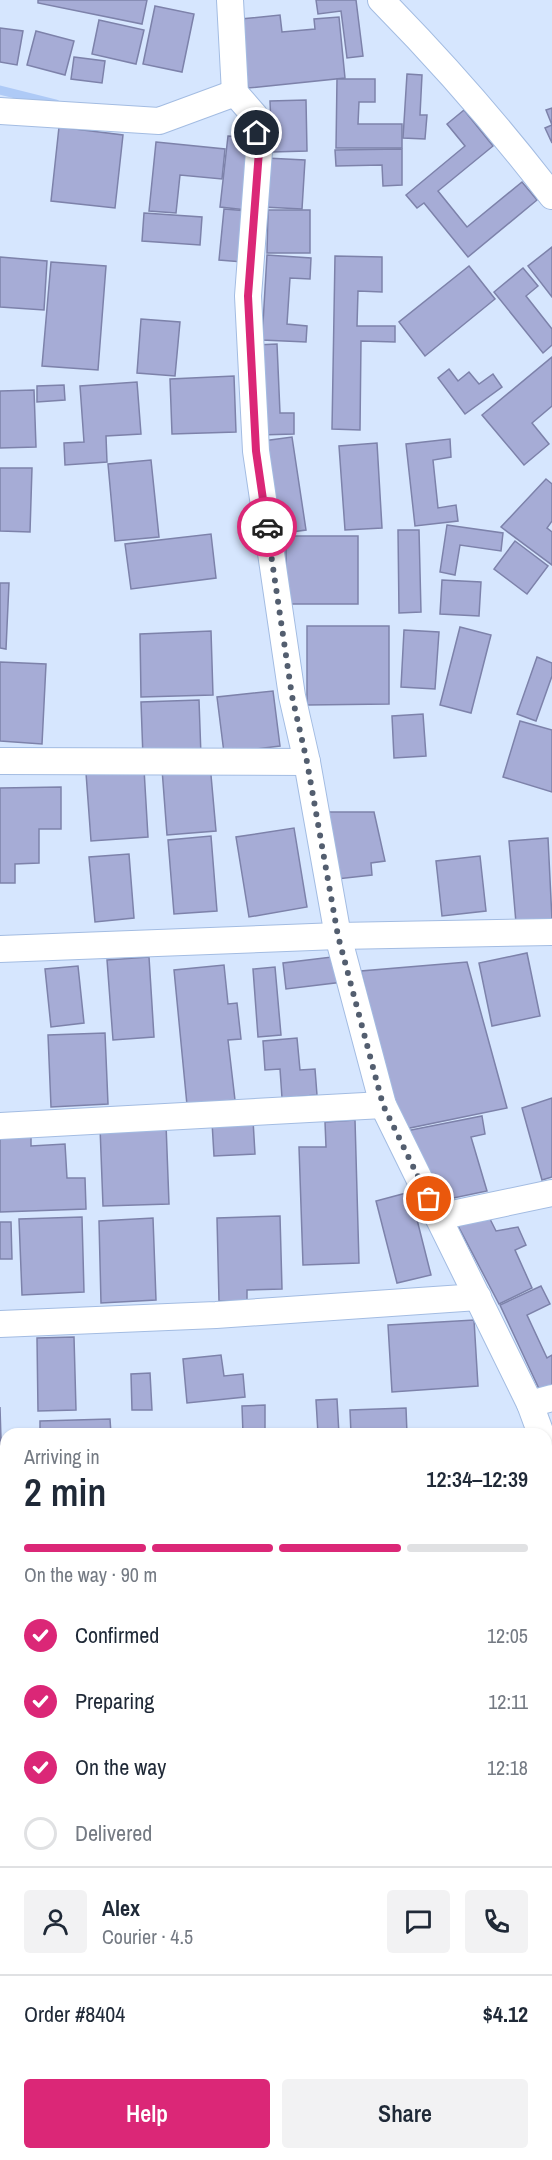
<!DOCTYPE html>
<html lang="en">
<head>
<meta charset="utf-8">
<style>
  body { margin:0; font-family:"Archivo Narrow",sans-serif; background:#f2f2f3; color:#1f2937; height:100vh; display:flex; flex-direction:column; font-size:22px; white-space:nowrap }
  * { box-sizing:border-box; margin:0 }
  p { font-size:20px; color:#747a83 }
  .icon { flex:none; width:33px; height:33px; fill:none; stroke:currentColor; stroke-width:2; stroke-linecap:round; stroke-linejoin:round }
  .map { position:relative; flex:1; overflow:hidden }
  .sheet { position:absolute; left:0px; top:1428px; width:552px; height:732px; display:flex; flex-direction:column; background:#fff; border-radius:18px 18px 0 0; box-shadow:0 2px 4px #0004 }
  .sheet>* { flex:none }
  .pin { position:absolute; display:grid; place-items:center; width:51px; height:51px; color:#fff; margin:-26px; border:3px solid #fff; border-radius:50%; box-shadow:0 2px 6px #0007 }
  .courier { position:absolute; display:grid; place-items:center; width:60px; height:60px; margin:-30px; border:4px solid #db2777; border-radius:50%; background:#fff; color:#222; box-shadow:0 2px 8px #0007 }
  .overview em { font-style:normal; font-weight:600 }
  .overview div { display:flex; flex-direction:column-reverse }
  .overview { display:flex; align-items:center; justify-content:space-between; height:102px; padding:0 24px }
  h1 { font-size:39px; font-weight:600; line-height:45px }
  .bar { display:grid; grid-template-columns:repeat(4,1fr); gap:9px 6px; align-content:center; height:72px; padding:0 24px }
  .bar i { height:8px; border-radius:4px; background:#e0e1e3 }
  .bar .selected { background:#db2777 }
  .bar p { grid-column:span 4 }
  .line { display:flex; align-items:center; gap:15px; padding:0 24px; border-top:2px solid #e0e1e3 }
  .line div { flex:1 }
  .round { display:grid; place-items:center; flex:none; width:63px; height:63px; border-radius:6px; background:#f2f2f3 }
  ol { padding:0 24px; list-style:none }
  li { display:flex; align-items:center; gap:18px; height:66px }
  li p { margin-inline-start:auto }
  li .icon { padding:6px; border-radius:50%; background:#db2777; color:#fff; stroke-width:4 }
  li:last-child { color:#747a83 }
  li i { width:33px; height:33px; border:3px solid #e0e1e3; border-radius:50% }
  .button { display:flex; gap:12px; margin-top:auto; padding:12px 24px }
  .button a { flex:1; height:69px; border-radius:6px; background:#db2777; color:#fff; font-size:24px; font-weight:600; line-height:69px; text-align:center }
  .button a+a { background:#f2f2f3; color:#1f2937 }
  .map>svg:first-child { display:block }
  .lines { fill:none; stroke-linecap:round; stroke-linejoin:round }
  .stream { stroke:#aecaf6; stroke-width:9 }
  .building { fill:#a6acd6; stroke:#7d82aa; stroke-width:1.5 }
  .minor-casing { stroke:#a3bce2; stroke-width:28 }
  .minor { stroke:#fff; stroke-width:26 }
  .done { stroke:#535e6f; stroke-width:6; stroke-dasharray:0 10.8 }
  .route { stroke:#db2777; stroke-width:8 }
</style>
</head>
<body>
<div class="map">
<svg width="552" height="2160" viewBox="0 0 552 2160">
  <rect width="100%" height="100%" fill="#d6e6fe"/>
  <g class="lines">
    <path class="stream" d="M0,90L56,104"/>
  </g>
  <g class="building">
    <path d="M38,0H147L142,24L38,3Z"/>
    <path d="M316,0H356L363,56L347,58L341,11L318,14Z"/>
    <path d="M155,6L194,14L182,72L143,64Z"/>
    <path d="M280,15L282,32L315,29L314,19L339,17L345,78L248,88L241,19Z"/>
    <path d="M99,20L144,30L136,64L92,54Z"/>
    <path d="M0,28L23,31L17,65L0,62Z"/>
    <path d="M36,31L74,41L65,75L27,65Z"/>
    <path d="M74,57L105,61L102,83L71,79Z"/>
    <path d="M407,74L422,75L420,115H427L425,139L403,138Z"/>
    <path d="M337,79H375V102H359L358,124H402V148H336Z"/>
    <path d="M306,100L307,151L272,152L270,101Z"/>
    <path d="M552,108V143L545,128L552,125L546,110Z"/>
    <path d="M464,110L493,146L438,191L467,227L522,182L537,200L468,257L424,203L417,208L406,195L465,146L447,124Z"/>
    <path d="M59,127L123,135L115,208L51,201Z"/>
    <path d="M228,136L255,138L247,210L220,207Z"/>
    <path d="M156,142L225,149L222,179L180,175L176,213L149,211Z"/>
    <path d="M402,149V185L383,186L382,165L336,166L335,150Z"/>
    <path d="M266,158L305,160L302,209L263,207Z"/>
    <path d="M224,209L248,211L243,262L219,260Z"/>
    <path d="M268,210H310V253H267Z"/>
    <path d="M144,213L202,217L200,245L142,241Z"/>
    <path d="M552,247V297L528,266Z"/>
    <path d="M267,255L311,258L310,279L290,278L287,324L307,326L306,342L262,340Z"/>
    <path d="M335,256L382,257V292L358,291L357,326H395V342L361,341L360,430L332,429Z"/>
    <path d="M0,257L47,261L44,310L0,307Z"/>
    <path d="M51,262L106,266L98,370L42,366Z"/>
    <path d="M469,266L495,299L425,356L399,322Z"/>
    <path d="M523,268L538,286L526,296L552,329V345L543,353L494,292Z"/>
    <path d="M141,319L180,322L175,376L137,373Z"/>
    <path d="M277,344L280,413H294V434L259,435L255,345Z"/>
    <path d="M552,357V406L532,423L549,444L524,465L482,415Z"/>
    <path d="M449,369L458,381L469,372L479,384L493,374L502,387L465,414L438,378Z"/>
    <path d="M234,376L236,432L172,434L170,379Z"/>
    <path d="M137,382L141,434L106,436L107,462L65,465L64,443L84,442L80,386Z"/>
    <path d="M64,385L65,400L37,402V386Z"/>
    <path d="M34,390L36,447L0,448V391Z"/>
    <path d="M292,437L306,530L277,534L263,441Z"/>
    <path d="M450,439L451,457L433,460L438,508L456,505L458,521L415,526L406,444Z"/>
    <path d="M377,443L382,528L345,530L339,446Z"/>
    <path d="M151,460L159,537L115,541L108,464Z"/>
    <path d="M0,468H32L30,532L0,531Z"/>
    <path d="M546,479L552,484V521L547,528L552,532V565L501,527Z"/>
    <path d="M447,525L503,533L501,551L460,545L455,575L440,572Z"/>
    <path d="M398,530H419L421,612L399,613Z"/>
    <path d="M211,534L216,578L131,589L125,544Z"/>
    <rect x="286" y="536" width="72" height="68"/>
    <path d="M515,541L548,566L527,594L494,569Z"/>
    <path d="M442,580L481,582L479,616L440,614Z"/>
    <path d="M0,583H9L6,649L0,648Z"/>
    <path d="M307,626H389V704L307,705Z"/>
    <path d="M460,627L491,635L471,713L440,705Z"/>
    <path d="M404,630L439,632L435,689L401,687Z"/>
    <path d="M211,631L213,695L141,697L140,634Z"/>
    <path d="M537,657L552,663V676L536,721L517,714Z"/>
    <path d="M0,662L46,664L42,744L0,741Z"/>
    <path d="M273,691L280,746L224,753L217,697Z"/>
    <path d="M199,700L201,756L143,758L141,702Z"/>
    <path d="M423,714L426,756L394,758L392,716Z"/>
    <path d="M520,721L552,730V792L503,777Z"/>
    <path d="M210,764L216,831L167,835L162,769Z"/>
    <path d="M144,769L148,837L91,841L86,773Z"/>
    <path d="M61,787V829H39V863L15,864V883H0V788Z"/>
    <path d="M322,812H374L385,861L371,863L372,875L337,879Z"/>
    <path d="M294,828L307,907L249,917L236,837Z"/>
    <path d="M211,836L217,911L174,914L168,840Z"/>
    <path d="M548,838L552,920L516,923L509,841Z"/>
    <path d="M129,854L134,918L95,922L89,857Z"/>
    <path d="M480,856L486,911L442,916L436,861Z"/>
    <path d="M527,953L540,1016L492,1026L479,963Z"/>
    <path d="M340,956L343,982L286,989L283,963Z"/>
    <path d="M149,957L154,1037L113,1040L107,960Z"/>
    <path d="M467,962L507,1108L400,1130L361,971Z"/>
    <path d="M224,965L228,1004L237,1003L241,1039L228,1040L235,1100L187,1105L174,970Z"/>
    <path d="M78,966L84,1023L51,1027L45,969Z"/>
    <path d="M275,967L281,1035L258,1037L253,969Z"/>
    <path d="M105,1033L108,1104L51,1107L48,1035Z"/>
    <path d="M297,1038L300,1070L315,1069L317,1095L282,1098L280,1069L265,1070L263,1041Z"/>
    <path d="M552,1098V1177L542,1180L522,1108Z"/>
    <path d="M482,1116L485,1134L471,1137L487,1191L444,1200L406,1131Z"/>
    <path d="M253,1120L255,1154L214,1156L212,1122Z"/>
    <path d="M355,1120L359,1263L303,1265L299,1147H326L325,1122Z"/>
    <path d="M166,1124L169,1204L103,1206L100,1127Z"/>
    <path d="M31,1130V1146L65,1144L67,1178H85L86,1209L0,1212V1131Z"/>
    <path d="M410,1192L431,1275L397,1283L376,1201Z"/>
    <path d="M487,1213L496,1231L518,1227L526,1245L515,1250L532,1288L499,1304L455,1220Z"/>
    <path d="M280,1216L282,1289L247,1290V1301H219L217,1218Z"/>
    <path d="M82,1217L84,1292L22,1295L19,1219Z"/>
    <path d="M153,1218L156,1300L101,1303L99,1221Z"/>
    <path d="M0,1222H11L12,1259H0Z"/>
    <path d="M541,1286L550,1304L527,1315L547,1358L552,1355V1388L541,1393L500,1305Z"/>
    <path d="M474,1320L478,1386L392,1392L388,1325Z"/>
    <path d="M74,1337L76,1410L38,1411L37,1338Z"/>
    <path d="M221,1355L224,1376L243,1374L245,1397L187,1403L183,1359Z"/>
    <path d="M150,1373L152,1410H132L131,1374Z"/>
    <path d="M337,1399L339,1434H318L316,1400Z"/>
    <path d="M265,1405V1434H243L242,1406Z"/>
    <path d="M0,1407L3,1504H0Z"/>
    <path d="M406,1408L407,1434H351L350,1410Z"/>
    <path d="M110,1419L111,1434H40V1421Z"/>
    <path d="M6,1530V1601H0V1531Z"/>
    <path d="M0,1750L6,1751V1791L2,1818H0Z"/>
    <rect x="546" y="1777" width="6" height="117"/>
    <path d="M4,1815L6,1816V1901H2Z"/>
    <path d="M0,1921L6,1922V2001L0,2000Z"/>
    <path d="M547,1977H552V2025H546Z"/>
    <path d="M0,2016L6,2017V2048L0,2072Z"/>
    <path d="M546,2086H552V2143L550,2144Z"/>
    <path d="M10,2154H56L54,2160H8Z"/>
    <path d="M76,2154H96L94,2160H74Z"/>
    <path d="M191,2154H232L231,2160H190Z"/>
    <path d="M245,2154H277L276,2160H244Z"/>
  </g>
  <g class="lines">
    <g class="minor-casing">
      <g id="minor">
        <path d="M230,0L235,93L255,116L259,151L248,296L256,451L292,696L307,762L338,936L383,1105L530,1404L541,1434"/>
        <path d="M381,0C442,62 499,127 552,196"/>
        <path d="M0,111L159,121L235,93"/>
        <path d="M0,761L307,762"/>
        <path d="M0,949L338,936L552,932"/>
        <path d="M0,1126L383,1105"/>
        <path d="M438,1217L552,1193"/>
        <path d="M0,1324L216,1315L478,1297"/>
        <path d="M530,1404L552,1398"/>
        <path d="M546,1448L552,1464"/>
        <path d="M546,1486L552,1485"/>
        <path d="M0,1521H6"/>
        <path d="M546,1718H552"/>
        <path d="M0,1732H6"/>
        <path d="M546,1907H552"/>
        <path d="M0,1913H6"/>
        <path d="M0,2107L6,2108"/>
        <path d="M539,2154L552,2156"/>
      </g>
    </g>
    <use href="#minor" class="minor"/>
  </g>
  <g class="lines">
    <path class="done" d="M267,527L292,696L307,762L338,936L383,1105L429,1199"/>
    <path class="route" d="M257,133L259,151L248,296L256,451L267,527"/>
  </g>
</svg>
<div class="pin" style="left:429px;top:1199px;background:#ea580c"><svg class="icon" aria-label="bag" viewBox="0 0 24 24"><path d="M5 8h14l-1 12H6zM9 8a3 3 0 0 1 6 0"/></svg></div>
<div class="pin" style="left:257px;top:133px;background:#1f2937"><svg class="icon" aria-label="home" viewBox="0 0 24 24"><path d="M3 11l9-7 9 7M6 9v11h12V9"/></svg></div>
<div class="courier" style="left:267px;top:527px"><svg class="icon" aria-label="car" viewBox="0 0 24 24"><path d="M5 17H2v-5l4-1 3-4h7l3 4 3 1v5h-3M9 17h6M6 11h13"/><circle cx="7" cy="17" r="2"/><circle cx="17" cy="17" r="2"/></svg></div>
<section class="sheet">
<div class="overview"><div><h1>2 min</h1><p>Arriving in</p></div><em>12:34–12:39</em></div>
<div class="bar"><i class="selected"></i><i class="selected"></i><i class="selected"></i><i></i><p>On the way · 90 m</p></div>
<ol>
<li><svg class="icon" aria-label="check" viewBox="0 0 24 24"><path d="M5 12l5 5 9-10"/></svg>Confirmed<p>12:05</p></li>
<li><svg class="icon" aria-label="check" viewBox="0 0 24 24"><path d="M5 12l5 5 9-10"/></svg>Preparing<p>12:11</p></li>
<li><svg class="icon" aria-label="check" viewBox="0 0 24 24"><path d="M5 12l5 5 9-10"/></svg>On the way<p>12:18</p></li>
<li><i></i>Delivered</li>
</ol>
<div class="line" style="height:108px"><a class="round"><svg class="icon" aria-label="person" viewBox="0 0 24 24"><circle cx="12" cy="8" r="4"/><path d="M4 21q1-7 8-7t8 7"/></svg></a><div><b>Alex</b><p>Courier · 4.5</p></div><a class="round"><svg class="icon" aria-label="chat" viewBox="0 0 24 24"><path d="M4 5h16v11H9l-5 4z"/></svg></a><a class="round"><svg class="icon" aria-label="phone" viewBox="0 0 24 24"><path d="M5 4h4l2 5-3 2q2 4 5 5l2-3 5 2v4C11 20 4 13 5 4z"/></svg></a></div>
<div class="line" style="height:78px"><div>Order #8404</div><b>$4.12</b></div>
<div class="button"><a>Help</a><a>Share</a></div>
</section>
</div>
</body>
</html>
